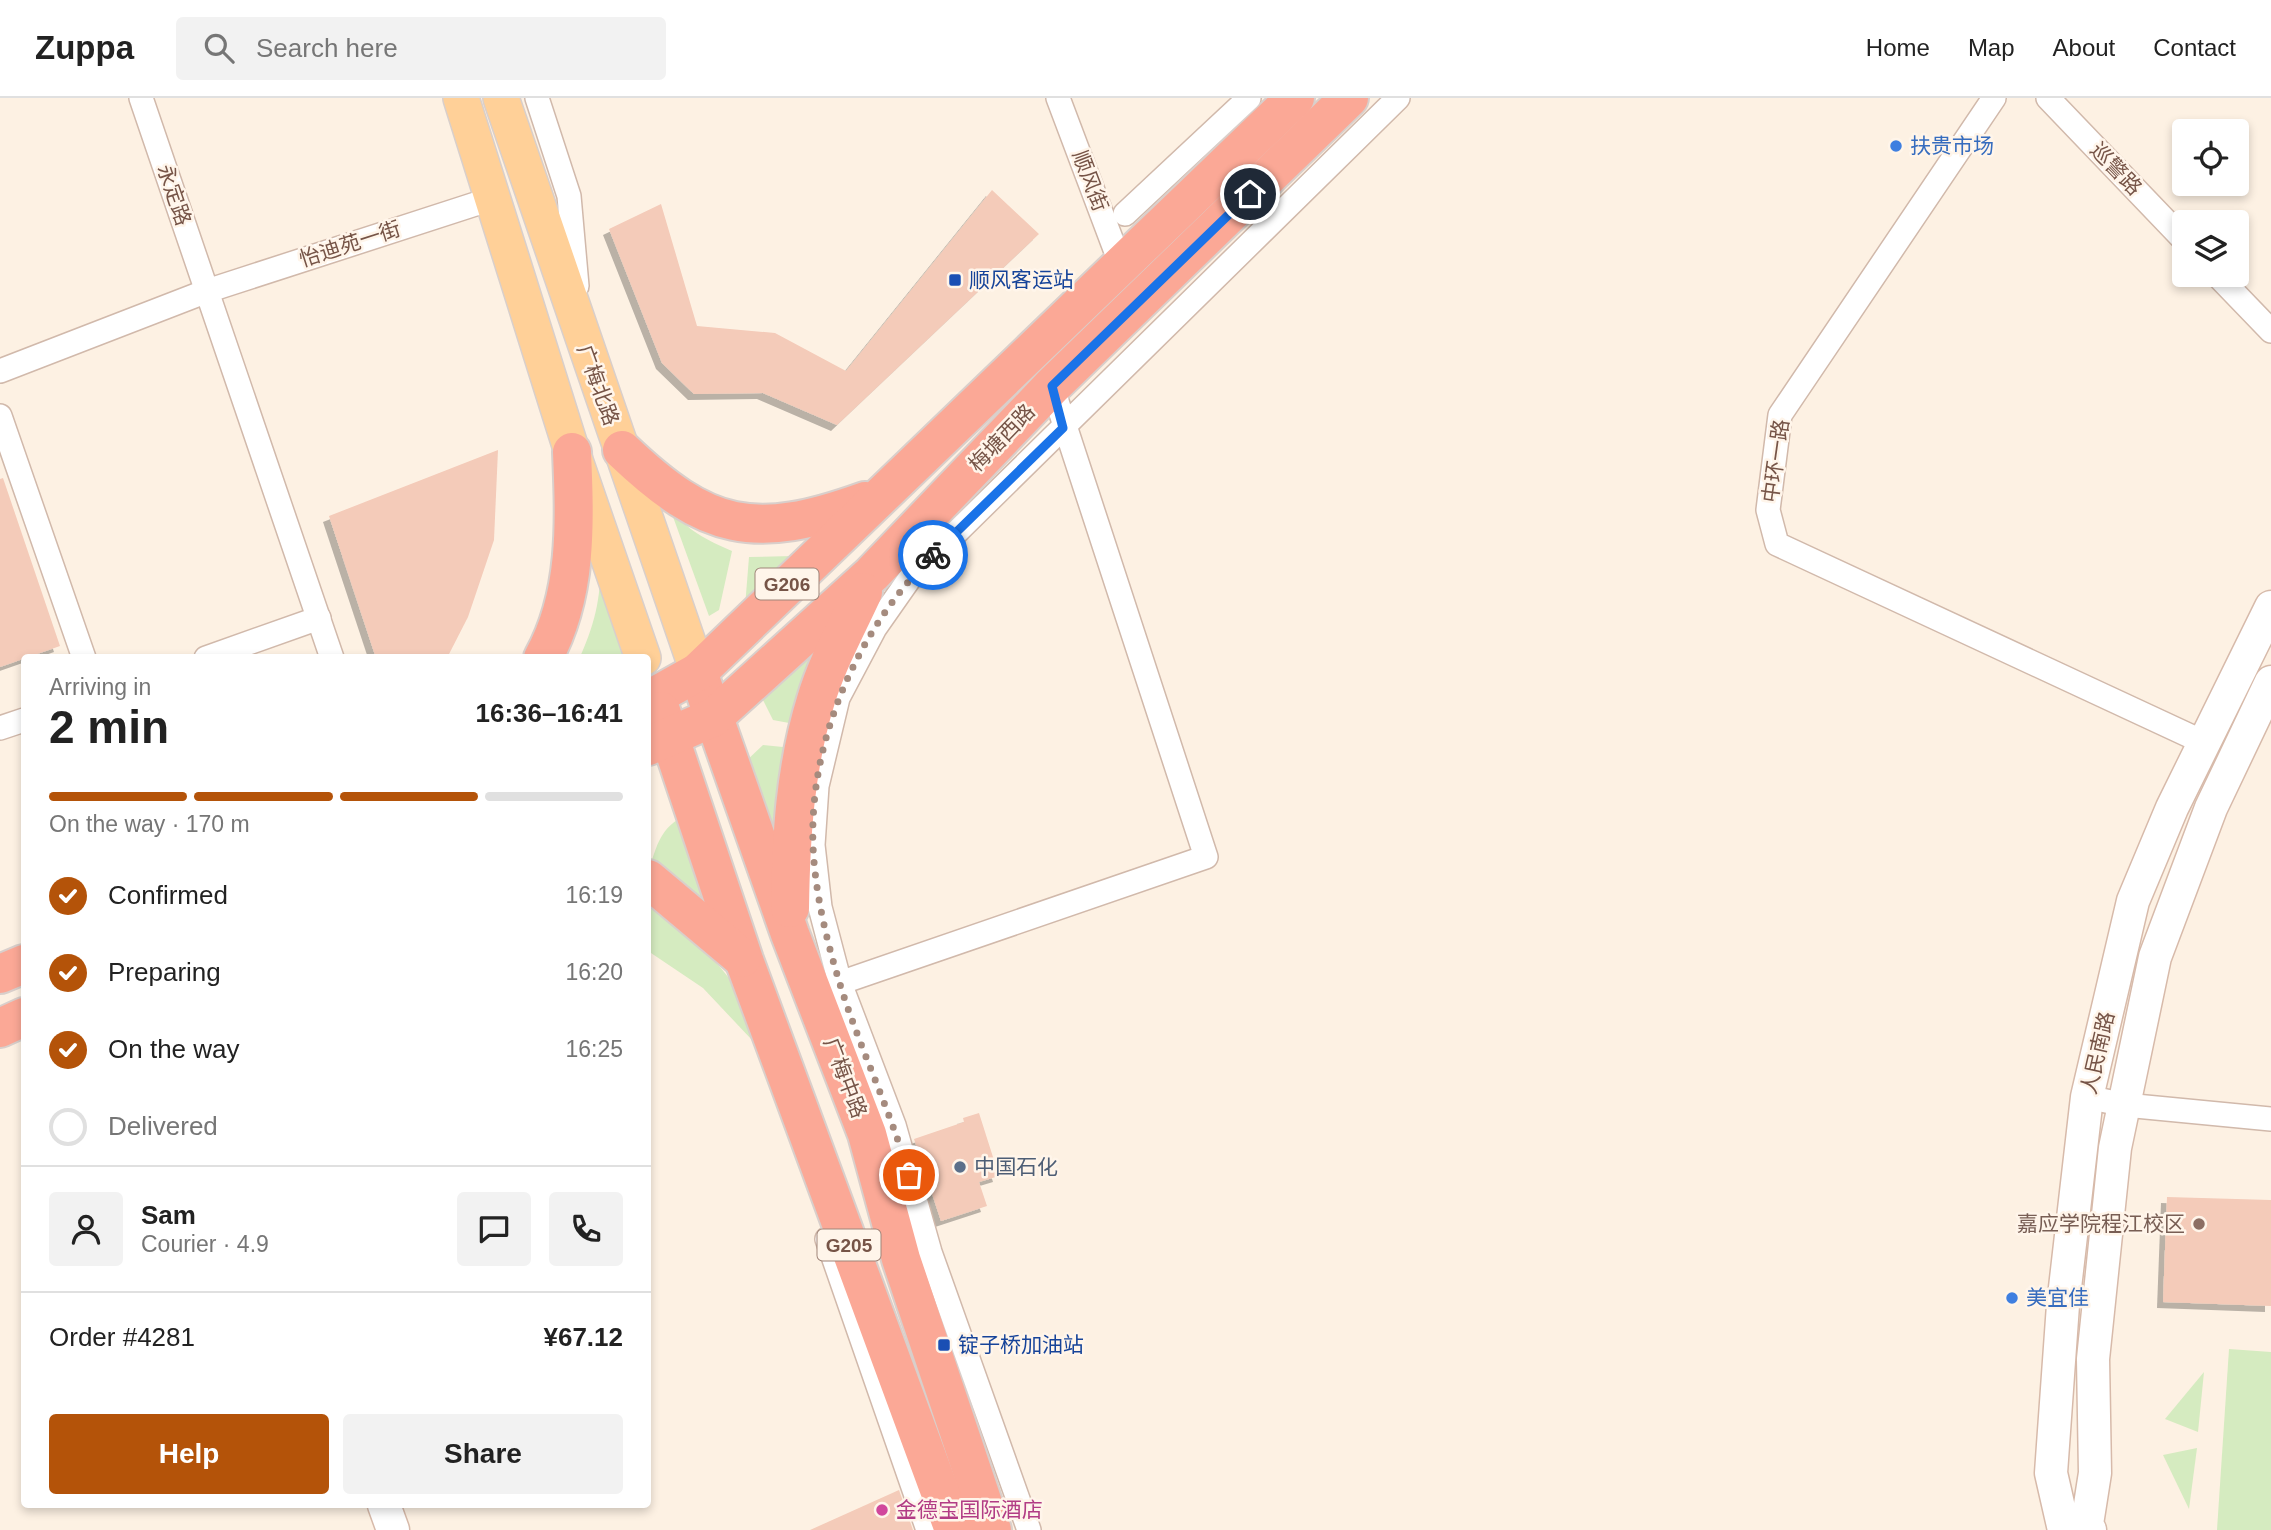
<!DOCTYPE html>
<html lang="en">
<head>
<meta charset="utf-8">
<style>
  body { margin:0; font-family:Arial,"Noto Sans SC",sans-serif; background:#f2f2f2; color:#222; height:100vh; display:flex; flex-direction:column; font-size:26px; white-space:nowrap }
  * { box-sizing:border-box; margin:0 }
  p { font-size:23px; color:#767676 }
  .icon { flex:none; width:38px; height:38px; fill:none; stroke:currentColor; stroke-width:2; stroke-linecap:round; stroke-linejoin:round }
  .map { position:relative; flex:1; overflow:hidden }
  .drawer { position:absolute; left:21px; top:556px; width:630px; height:854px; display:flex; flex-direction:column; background:#fff; border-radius:7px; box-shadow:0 4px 10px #0003 }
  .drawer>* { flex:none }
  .tools { position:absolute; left:2172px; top:21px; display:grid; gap:14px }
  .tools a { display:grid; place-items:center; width:77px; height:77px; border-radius:7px; background:#fff; box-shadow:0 4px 10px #0003; font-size:35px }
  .pin { position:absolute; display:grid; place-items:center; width:60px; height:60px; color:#fff; margin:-30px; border:4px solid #fff; border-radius:50%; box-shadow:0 2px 7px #0007 }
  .courier { position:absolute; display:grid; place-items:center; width:70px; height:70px; margin:-35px; border:5px solid #1a73e8; border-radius:50%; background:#fff; color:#222; box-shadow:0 2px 9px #0007 }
  .headline em { font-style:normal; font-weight:800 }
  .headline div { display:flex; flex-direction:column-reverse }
  .headline { display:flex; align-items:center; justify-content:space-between; height:119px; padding:0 28px }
  h1 { font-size:46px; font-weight:800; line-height:52px }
  .bar { display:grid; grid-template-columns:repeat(4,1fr); gap:10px 7px; align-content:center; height:84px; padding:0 28px }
  .bar i { height:9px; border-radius:5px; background:#e0e0e0 }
  .bar .active { background:#b45309 }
  .bar p { grid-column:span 4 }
  .line { display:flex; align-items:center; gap:18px; padding:0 28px; border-top:2px solid #e0e0e0 }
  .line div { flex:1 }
  .round { display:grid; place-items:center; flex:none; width:74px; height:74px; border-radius:7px; background:#f2f2f2 }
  ol { padding:0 28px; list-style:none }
  li { display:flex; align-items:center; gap:21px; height:77px }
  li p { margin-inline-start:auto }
  li .icon { padding:7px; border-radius:50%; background:#b45309; color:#fff; stroke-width:4 }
  li:last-child { color:#767676 }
  li i { width:38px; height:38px; border:4px solid #e0e0e0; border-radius:50% }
  .button { display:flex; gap:14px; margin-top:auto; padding:14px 28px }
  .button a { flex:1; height:80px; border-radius:7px; background:#b45309; color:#fff; font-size:28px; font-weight:800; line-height:80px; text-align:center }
  .button a+a { background:#f2f2f2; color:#222 }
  header { display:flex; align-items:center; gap:42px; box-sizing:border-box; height:98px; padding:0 35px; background:#fff; border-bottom:2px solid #e0e0e0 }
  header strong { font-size:33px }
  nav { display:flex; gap:38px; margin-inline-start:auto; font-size:24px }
  .search { width:490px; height:63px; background:#f2f2f2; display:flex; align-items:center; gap:18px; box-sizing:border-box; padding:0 24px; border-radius:7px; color:#767676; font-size:26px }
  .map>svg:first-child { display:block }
  .green { fill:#d5ebc0 }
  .building { fill:#f4cbb9; filter:url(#shadow) }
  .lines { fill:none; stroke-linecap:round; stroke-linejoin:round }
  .street-casing { stroke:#d1b9ab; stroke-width:26 }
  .secondary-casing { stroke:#d7baaa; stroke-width:35 }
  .primary-casing { stroke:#d9cfcb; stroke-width:38 }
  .highway-casing { stroke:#d9cfcb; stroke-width:42 }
  .street { stroke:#fff; stroke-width:23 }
  .secondary { stroke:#fff; stroke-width:32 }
  .primary { stroke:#ffd098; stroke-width:35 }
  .highway { stroke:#fba896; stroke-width:38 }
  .done { stroke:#a58b7e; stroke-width:7; stroke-dasharray:0 12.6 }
  .route { stroke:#1a73e8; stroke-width:9 }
  .shop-dot { fill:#3f7fe0; stroke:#fff5ea; stroke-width:2.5 }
  .transit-dot { fill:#1a4fb4; stroke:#fff5ea; stroke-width:2.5 }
  .service-dot { fill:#5c6f8a; stroke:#fff5ea; stroke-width:2.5 }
  .education-dot { fill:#8d6e63; stroke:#fff5ea; stroke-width:2.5 }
  .hotel-dot { fill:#d1479c; stroke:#fff5ea; stroke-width:2.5 }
  .labels { text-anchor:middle; stroke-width:5; stroke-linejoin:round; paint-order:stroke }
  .shield { fill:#fff5ea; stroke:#9f8478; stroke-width:2 }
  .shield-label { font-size:19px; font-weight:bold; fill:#765447 }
  .shop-label { font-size:21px; fill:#366cbe; stroke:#fff5ea; text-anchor:start }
  .street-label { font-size:21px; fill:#765447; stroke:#fff5ea }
  .transit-label { font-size:21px; fill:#164399; stroke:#fff5ea; text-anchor:start }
  .service-label { font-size:21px; fill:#4e5e75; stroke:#fff5ea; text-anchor:start }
  .education-label { font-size:21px; fill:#785e54; stroke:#fff5ea; text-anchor:end }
  .hotel-label { font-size:21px; fill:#b23c85; stroke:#fff5ea; text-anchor:start }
</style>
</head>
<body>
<header>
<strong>Zuppa</strong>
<div class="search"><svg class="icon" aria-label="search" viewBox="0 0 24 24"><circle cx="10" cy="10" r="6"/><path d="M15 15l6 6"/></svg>Search here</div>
<nav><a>Home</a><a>Map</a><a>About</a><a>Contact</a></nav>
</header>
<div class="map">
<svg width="2271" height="1432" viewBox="0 0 2271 1432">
  <defs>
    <filter id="shadow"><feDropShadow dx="-6" dy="6" stdDeviation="0" flood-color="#0004"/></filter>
  </defs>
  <rect width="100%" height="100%" fill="#fdf1e3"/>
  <g class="green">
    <path d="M668,405C682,430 706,442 732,453L719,512L709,518Z"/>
    <path d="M601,455L635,560L580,559C597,521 601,496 601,455Z"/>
    <path d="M793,458L745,509L749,459Z"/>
    <path d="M822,537L789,625L773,622L762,600Z"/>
    <path d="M763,647L783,649L776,755L745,664Z"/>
    <path d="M686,717L729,835L649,772C657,746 661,729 686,717Z"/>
    <path d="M648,803C686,836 755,886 752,942L703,890L648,853Z"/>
    <path d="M2229,1251L2271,1254V1432H2217Z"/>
    <path d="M2204,1274L2198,1334L2165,1321Z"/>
    <path d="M2197,1350L2189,1411L2163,1357Z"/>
  </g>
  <g class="building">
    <path d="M992,92L1039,136L837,327L763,295L694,296L662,265L609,131L661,106L697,228L775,235L846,273Z"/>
    <path d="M498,352L494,442L468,519L447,560H376L329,418Z"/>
    <path d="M3,380L60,548L0,569V381Z"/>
    <path d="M979,1015L999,1078L979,1084L987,1108L941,1123L914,1041L964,1024L963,1020Z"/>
    <path d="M2167,1099L2271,1102V1208L2163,1204Z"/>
    <path d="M899,1392L913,1432H810Z"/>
  </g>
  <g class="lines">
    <g class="street-casing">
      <g id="street">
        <path d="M141,0L332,560"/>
        <path d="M537,0L569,98L577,188"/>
        <path d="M1058,0L1121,167"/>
        <path d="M1994,0L1780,317L1768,412L1777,446L2203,644"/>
        <path d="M2048,0L2184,142"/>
        <path d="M1125,116L1249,0"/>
        <path d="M2217,177L2271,233"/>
        <path d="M0,273L207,193L494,100"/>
        <path d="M0,318L84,560"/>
        <path d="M206,560L319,520"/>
        <path d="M0,630L24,622"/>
        <path d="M828,889L1206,759L1052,288"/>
        <path d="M2087,999L2125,1007L2271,1021"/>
        <path d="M827,1141L928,1432"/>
        <path d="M1029,1432L930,1154L894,1027L840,885L820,809L813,747L817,688L838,600L875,530L910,480L1398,0"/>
      </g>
    </g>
    <g class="secondary-casing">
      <g id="secondary">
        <path d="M384,1407L393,1432"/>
        <path d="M2064,1432L2051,1375L2063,1207L2087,999L2133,803L2172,710L2271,509"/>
        <path d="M2090,1432L2087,1426L2095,1375L2093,1261L2115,1050L2155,859L2211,710L2271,584"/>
      </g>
    </g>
    <g class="primary-casing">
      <g id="primary">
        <path d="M461,0L572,354L643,560"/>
        <path d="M501,0L698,574"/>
      </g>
    </g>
    <g class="highway-casing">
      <g id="highway">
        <path d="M622,352C707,433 754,443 865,403"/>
        <path d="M543,560C578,497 575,424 572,354"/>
        <path d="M698,574L790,836L867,1036L901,1161L992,1432"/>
        <path d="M648,602L698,574L1295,0"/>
        <path d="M661,613L744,862L954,1432"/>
        <path d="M648,648L714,619L872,476L1052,288L1349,0"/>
        <path d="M648,781L742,860"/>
        <path d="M790,810C791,739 795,670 816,602C827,565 847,529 863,494"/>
        <path d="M0,876L24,866"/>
        <path d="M0,930L24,919"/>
      </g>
    </g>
    <use href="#street" class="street"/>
    <use href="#secondary" class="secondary"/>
    <use href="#primary" class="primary"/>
    <use href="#highway" class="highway"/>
  </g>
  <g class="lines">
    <path class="done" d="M909,1077C890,1011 859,949 839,883C826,840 815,794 813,748C809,641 858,531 933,457"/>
    <path class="route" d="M933,457L1063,330L1052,288L1250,96"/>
  </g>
  <g class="shop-dot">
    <circle cx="1896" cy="48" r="7"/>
    <circle cx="2012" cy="1200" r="7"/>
  </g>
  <g class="transit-dot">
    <rect x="948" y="175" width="14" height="14" rx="3.5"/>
    <rect x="937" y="1240" width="14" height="14" rx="3.5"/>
  </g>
  <circle class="service-dot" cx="960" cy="1069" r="7"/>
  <circle class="education-dot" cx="2199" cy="1126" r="7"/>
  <circle class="hotel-dot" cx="882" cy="1412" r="7"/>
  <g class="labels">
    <g class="shield">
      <rect x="755.5" y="470.5" width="63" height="31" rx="5"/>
      <rect x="817.5" y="1131.5" width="63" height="31" rx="5"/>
    </g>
    <g class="shield-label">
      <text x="787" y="493">G206</text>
      <text x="849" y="1154">G205</text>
    </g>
    <g class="shop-label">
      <text x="1910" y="55">扶贵市场</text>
      <text x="2026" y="1207">美宜佳</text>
    </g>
    <g class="street-label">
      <text transform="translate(2116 71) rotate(46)" y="7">巡警路</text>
      <text transform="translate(1090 83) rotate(69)" y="7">顺风街</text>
      <text transform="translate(174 97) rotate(71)" y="7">永定路</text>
      <text transform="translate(350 146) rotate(-18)" y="7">怡迪苑一街</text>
      <text transform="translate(598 287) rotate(70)" y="7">广梅北路</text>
      <text transform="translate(1002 340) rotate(-46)" y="7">梅塘西路</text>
      <text transform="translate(1776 363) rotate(-82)" y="7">中环一路</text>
      <text transform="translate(2098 955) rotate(-77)" y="7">人民南路</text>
      <text transform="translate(845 980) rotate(69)" y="7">广梅中路</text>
    </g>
    <g class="transit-label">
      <text x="969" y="189">顺风客运站</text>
      <text x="958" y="1254">锭子桥加油站</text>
    </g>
    <g class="service-label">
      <text x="974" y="1076">中国石化</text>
    </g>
    <g class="education-label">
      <text x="2185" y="1133">嘉应学院程江校区</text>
    </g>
    <g class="hotel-label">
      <text x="896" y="1419">金德宝国际酒店</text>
    </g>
  </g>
</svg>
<div class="tools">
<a><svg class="icon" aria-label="locate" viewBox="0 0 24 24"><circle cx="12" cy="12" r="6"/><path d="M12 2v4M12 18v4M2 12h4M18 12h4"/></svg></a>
<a><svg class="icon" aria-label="layers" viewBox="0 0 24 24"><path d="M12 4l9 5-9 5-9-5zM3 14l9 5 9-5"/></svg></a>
</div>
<div class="pin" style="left:909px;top:1077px;background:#ea580c"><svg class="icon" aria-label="bag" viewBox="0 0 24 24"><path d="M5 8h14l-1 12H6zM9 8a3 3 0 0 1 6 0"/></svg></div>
<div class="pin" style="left:1250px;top:96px;background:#1f2937"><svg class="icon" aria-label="home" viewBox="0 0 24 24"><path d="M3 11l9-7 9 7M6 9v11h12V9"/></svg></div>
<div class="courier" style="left:933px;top:457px"><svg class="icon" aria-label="bike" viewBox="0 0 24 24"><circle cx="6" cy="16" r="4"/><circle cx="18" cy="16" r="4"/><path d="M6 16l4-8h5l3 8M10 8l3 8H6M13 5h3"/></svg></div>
<section class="drawer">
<div class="headline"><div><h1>2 min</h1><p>Arriving in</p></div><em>16:36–16:41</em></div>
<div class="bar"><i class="active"></i><i class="active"></i><i class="active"></i><i></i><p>On the way · 170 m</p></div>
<ol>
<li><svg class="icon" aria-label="check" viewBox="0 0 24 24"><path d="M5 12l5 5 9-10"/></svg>Confirmed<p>16:19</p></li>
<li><svg class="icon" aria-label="check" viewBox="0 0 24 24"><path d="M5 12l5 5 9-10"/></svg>Preparing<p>16:20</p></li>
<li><svg class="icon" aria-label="check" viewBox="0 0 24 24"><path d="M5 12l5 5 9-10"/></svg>On the way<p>16:25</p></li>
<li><i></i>Delivered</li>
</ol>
<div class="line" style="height:126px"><a class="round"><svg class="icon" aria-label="person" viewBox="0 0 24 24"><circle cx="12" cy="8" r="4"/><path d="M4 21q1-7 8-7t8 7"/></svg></a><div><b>Sam</b><p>Courier · 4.9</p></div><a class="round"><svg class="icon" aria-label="chat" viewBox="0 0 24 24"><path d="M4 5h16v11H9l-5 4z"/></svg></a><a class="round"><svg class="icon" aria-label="phone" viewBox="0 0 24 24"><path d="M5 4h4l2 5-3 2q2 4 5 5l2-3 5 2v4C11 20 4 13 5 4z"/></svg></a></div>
<div class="line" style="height:91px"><div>Order #4281</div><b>¥67.12</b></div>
<div class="button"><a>Help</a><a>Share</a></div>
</section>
</div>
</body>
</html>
